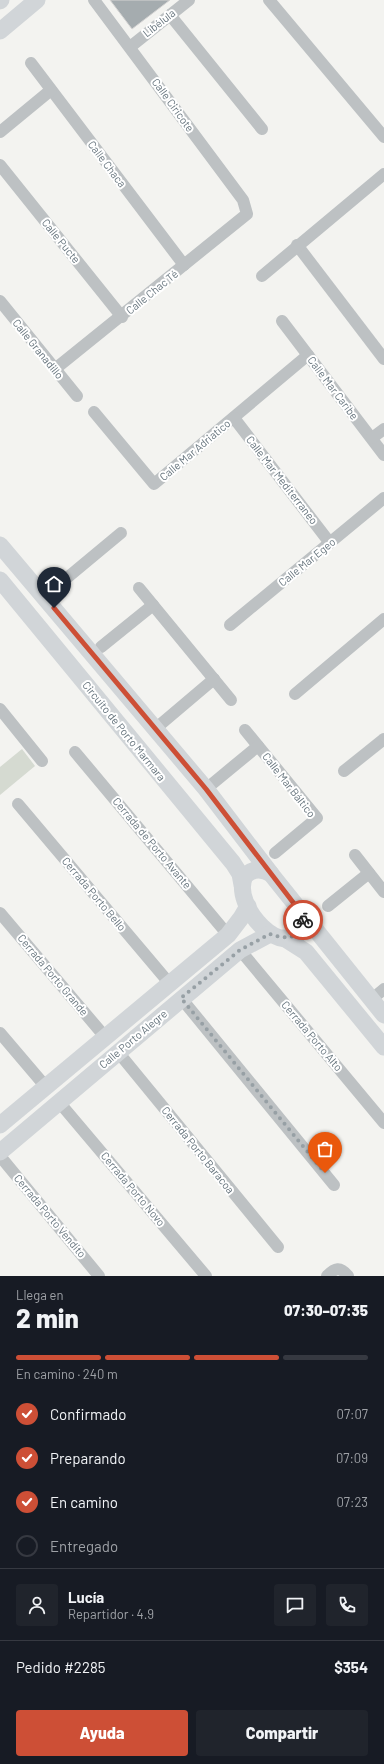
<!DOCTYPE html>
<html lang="es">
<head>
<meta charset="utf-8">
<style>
  body { margin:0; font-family:Barlow,sans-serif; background:#20242c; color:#f1f3f6; height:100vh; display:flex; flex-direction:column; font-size:15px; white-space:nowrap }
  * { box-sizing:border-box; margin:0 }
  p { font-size:13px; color:#9ea1a6 }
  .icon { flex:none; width:22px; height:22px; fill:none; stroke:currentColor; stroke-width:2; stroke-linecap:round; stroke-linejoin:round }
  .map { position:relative; height:1276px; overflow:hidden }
  .panel { display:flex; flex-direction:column; background:#171b24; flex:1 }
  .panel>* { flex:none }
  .pin { position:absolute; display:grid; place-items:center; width:34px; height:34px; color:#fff; margin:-41px -17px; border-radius:50% 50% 50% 0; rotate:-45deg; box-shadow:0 0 4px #0007 }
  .pin .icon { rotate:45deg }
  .courier { position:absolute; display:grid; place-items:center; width:40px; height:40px; margin:-20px; border:3px solid #cd4f36; border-radius:50%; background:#fff; color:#222; box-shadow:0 1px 5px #0007 }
  .summary em { font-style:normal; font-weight:800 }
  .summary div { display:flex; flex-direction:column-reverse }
  .summary { display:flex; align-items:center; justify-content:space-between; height:68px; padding:0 16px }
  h1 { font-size:26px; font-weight:800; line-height:30px }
  .bar { display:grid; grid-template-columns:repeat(4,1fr); gap:6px 4px; align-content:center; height:48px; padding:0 16px }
  .bar i { height:5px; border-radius:3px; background:#363941 }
  .bar .on { background:#cd4f36 }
  .bar p { grid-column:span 4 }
  .line { display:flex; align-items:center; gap:10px; padding:0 16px; border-top:1px solid #363941 }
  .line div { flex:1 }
  .round { display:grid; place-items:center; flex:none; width:42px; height:42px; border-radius:4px; background:#20242c }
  ol { padding:0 16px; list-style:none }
  li { display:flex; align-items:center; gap:12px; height:44px }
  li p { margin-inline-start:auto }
  li .icon { padding:4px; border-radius:50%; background:#cd4f36; color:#fff; stroke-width:4 }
  li:last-child { color:#9ea1a6 }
  li i { width:22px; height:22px; border:2px solid #363941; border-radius:50% }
  .primary-button { display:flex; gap:8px; margin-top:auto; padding:8px 16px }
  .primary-button a { flex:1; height:46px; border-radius:4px; background:#cd4f36; color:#fff; font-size:16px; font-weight:800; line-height:46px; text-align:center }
  .primary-button a+a { background:#20242c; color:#f1f3f6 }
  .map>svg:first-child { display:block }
  .green { fill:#d5dad1 }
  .building { fill:#a5acaf; stroke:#d5d4d3 }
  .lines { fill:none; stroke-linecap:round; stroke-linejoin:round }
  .street { stroke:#bdc1c3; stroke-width:12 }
  .secondary { stroke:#d1d5d8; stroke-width:17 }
  .done { stroke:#97a0a5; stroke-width:4; stroke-dasharray:0 7.2 }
  .route { stroke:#cd4f36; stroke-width:5 }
  .labels { text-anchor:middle; stroke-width:4; stroke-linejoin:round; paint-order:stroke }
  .street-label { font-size:11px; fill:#66747d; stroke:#fff }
</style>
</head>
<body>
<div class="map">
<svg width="384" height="1276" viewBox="0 0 384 1276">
  <rect width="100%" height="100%" fill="#f3f3f0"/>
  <path class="green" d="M22,749L35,766L0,795V767Z"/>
  <path class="building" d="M110,0H170L132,29Z"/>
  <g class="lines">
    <g class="street">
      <path d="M269,0L384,137"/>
      <path d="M170,15L262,129"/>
      <path d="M130,47L189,0"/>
      <path d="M31,63L184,265"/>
      <path d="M0,132L51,90"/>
      <path d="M0,165L122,317"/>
      <path d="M297,245L384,359"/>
      <path d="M262,276L384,174"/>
      <path d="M0,301L77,396"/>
      <path d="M282,321L384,455"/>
      <path d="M55,369L247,214L243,200L94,0"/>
      <path d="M94,412L154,484L308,355"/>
      <path d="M234,418L330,543"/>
      <path d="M372,438L384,429"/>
      <path d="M139,588L231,700"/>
      <path d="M44,597L121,533"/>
      <path d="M230,625L384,498"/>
      <path d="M101,647L153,605"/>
      <path d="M295,694L384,619"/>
      <path d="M0,709L42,761"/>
      <path d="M155,729L214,679"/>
      <path d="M245,730L317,818L275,853"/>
      <path d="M75,752L228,935"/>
      <path d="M344,771L384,739"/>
      <path d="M206,789L258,746"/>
      <path d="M18,804L170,984"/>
      <path d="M355,855L384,892"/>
      <path d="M328,906L369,873"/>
      <path d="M0,913L106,1038"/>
      <path d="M240,950L384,1123"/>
      <path d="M181,998L334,1185"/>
      <path d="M372,999L384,989"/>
      <path d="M0,1033L46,1087"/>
      <path d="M118,1052L278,1247"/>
      <path d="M59,1102L206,1276"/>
      <path d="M0,1156L99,1276"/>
      <path d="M327,1276C335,1268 340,1266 348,1276"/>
    </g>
    <g class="secondary">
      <path d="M0,1L1,0"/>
      <path d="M0,31L37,0"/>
      <path d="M0,545L206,789L271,874"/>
      <path d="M0,580L233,863L240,874L242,885"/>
      <path d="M302,914L303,927C286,964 230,906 245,876C253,868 262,868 271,874L384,1015"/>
      <path d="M284,938L306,952L384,1047"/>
      <path d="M0,1125L228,935L241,918L248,906"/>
      <path d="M0,1152L240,950L270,934"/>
    </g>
  </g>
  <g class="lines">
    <path class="done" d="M303,920C303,939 285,940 270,934L240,950L181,998L325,1173"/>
    <path class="route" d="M54,608L206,789L302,914L303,920"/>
  </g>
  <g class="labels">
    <g class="street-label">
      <text transform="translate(159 23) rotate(-38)" y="4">Libélula</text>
      <text transform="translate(173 105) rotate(54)" y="4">Calle Ciricote</text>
      <text transform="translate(107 164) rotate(53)" y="4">Calle Chaca</text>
      <text transform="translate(61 241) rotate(51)" y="4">Calle Pucte</text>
      <text transform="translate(152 292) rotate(-39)" y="4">Calle Chac Té</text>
      <text transform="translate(38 349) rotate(51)" y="4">Calle Granadillo</text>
      <text transform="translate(333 388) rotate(53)" y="4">Calle Mar Caribe</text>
      <text transform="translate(195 450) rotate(-40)" y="4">Calle Mar Adriatico</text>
      <text transform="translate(282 480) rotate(52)" y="4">Calle Mar Mediterraneo</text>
      <text transform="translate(307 562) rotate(-39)" y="4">Calle Mar Egeo</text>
      <text transform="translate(124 731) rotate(51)" y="4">Circuito de Porto Marmara</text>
      <text transform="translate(289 785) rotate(52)" y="4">Calle Mar Báltico</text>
      <text transform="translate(152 843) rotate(50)" y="4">Cerrada de Porto Avante</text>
      <text transform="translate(94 894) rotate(50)" y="4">Cerrada Porto Bello</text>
      <text transform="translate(53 975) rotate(50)" y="4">Cerrada Porto Grande</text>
      <text transform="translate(312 1036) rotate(50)" y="4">Cerrada Porto Alto</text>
      <text transform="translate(133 1039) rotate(-40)" y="4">Calle Porto Alegre</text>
      <text transform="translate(198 1150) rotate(51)" y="4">Cerrada Porto Baracoa</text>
      <text transform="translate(133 1189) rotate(50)" y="4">Cerrada Porto Novo</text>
      <text transform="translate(50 1216) rotate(50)" y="4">Cerrada Porto Vendito</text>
    </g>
  </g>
</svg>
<div class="pin" style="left:325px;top:1173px;background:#ea580c"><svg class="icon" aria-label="bag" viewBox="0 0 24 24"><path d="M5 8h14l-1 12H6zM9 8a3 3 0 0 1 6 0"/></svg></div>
<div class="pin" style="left:54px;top:608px;background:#1f2937"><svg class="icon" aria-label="home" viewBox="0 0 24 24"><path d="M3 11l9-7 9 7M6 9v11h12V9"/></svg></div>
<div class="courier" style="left:303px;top:920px"><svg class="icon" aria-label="bike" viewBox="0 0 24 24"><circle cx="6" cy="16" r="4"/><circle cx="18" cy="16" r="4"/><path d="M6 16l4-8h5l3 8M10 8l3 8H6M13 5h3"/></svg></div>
</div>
<section class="panel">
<div class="summary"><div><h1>2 min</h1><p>Llega en</p></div><em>07:30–07:35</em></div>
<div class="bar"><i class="on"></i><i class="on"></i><i class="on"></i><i></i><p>En camino · 240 m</p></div>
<ol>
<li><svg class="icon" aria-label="check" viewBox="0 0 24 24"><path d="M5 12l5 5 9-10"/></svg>Confirmado<p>07:07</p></li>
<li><svg class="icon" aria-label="check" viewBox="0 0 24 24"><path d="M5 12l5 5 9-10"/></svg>Preparando<p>07:09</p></li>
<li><svg class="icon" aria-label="check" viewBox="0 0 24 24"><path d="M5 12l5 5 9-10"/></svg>En camino<p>07:23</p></li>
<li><i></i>Entregado</li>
</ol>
<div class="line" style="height:72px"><a class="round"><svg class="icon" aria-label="person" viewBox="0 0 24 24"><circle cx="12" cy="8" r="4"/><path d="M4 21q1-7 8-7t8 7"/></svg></a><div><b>Lucía</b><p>Repartidor · 4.9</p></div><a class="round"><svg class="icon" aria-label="chat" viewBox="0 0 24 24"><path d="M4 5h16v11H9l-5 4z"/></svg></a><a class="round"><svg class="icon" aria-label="phone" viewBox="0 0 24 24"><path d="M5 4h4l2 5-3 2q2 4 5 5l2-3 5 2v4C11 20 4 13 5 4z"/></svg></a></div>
<div class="line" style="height:52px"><div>Pedido #2285</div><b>$354</b></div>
<div class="primary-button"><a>Ayuda</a><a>Compartir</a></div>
</section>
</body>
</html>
